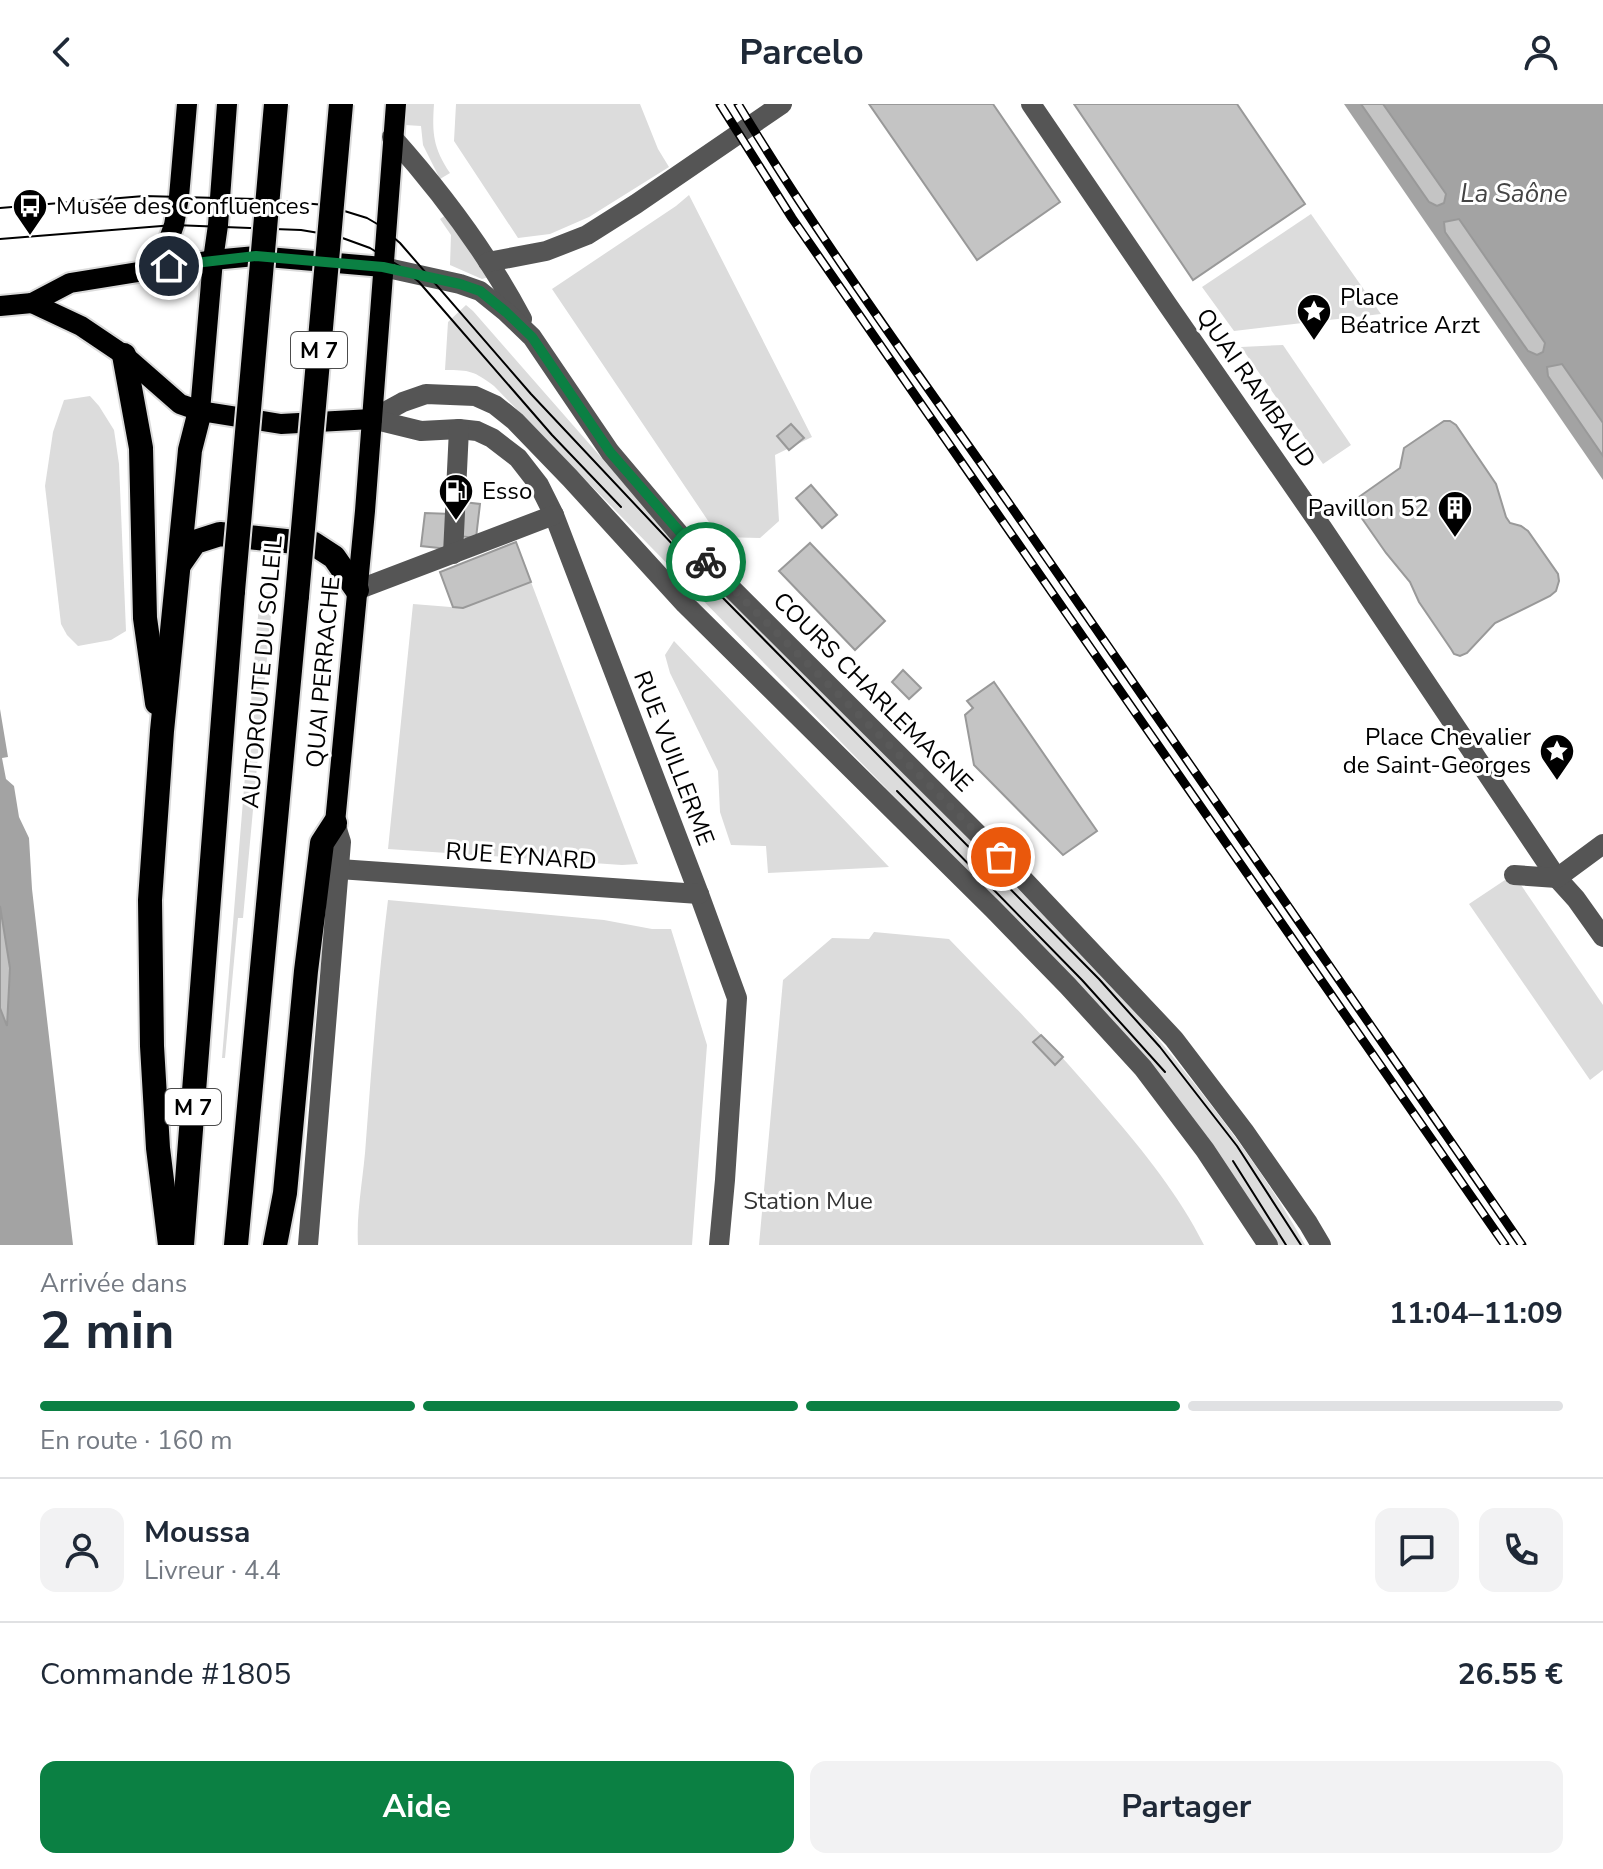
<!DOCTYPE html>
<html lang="fr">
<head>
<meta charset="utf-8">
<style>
  body { margin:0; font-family:"Nunito Sans",sans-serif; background:#f2f2f3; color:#1f2937; height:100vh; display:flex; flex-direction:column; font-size:30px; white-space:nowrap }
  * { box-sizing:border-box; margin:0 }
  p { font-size:26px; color:#747a83 }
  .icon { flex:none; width:44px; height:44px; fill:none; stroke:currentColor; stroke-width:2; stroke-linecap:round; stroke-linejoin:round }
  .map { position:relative; height:1141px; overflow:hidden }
  .panel { display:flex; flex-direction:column; background:#fff; flex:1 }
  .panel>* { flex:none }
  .pin { position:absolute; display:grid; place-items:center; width:68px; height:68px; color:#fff; margin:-34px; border:4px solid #fff; border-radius:50%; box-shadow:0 2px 8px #0007 }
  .courier { position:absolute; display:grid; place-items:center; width:80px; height:80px; margin:-40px; border:6px solid #0b8043; border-radius:50%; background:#fff; color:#222; box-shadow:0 2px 10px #0007 }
  .headline em { font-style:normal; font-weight:700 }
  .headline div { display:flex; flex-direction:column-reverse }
  .headline { display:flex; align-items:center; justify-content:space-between; height:136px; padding:0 40px }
  h1 { font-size:52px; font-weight:700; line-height:60px }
  .bar { display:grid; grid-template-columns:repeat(4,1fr); gap:12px 8px; align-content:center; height:96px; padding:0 40px }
  .bar i { height:10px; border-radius:6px; background:#e0e1e3 }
  .bar .on { background:#0b8043 }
  .bar p { grid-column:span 4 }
  .line { display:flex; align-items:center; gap:20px; padding:0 40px; border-top:2px solid #e0e1e3 }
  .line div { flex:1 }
  .round { display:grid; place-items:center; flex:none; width:84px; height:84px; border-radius:16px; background:#f2f2f3 }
  .action { display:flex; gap:16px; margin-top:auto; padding:16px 40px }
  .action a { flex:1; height:92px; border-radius:16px; background:#0b8043; color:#fff; font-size:32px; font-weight:700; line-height:92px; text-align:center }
  .action a+a { background:#f2f2f3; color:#1f2937 }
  header { display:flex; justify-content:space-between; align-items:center; height:104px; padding:0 40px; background:#fff; font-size:36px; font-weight:700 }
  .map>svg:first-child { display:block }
  .green { fill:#dcdcdc }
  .water { fill:#a3a3a3 }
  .building { fill:#c4c4c4; stroke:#999; stroke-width:2 }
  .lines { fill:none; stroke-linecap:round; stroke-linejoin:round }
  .major-casing { stroke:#dbdbdb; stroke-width:24 }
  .highway-casing { stroke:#dbdbdb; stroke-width:28 }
  .minor { stroke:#555; stroke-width:20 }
  .major { stroke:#000; stroke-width:20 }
  .highway { stroke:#000; stroke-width:24 }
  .tram { stroke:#000; stroke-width:2 }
  .rail-casing { stroke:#000; stroke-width:9 }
  .rail { stroke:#fff; stroke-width:6; stroke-dasharray:18; stroke-linecap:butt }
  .highway-bridge-casing { stroke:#dbdbdb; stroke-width:28; stroke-linecap:butt }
  .highway-bridge { stroke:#000; stroke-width:24 }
  .done { stroke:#595959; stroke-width:8; stroke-dasharray:0 14.4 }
  .route { stroke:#0b8043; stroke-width:10 }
  .labels { text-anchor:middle; stroke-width:6; stroke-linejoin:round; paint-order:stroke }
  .shield { fill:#fff; stroke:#4c4c4c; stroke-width:2 }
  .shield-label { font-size:22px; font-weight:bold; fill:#000 }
  .poi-label { font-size:24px; fill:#000; stroke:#fff; text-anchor:start }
  .street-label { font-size:24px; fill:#000; stroke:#fff }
  .park-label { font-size:24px; fill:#333; stroke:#fff }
  .water-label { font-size:26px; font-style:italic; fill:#444; stroke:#fff }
</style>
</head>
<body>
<header><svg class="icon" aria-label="back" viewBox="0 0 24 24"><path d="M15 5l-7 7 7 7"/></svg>Parcelo<svg class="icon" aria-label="person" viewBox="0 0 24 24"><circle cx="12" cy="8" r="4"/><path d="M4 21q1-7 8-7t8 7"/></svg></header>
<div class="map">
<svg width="1603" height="1141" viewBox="0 0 1603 1141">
  <rect width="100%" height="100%" fill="#fff"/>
  <g class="green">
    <path d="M406,0H434C432,29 433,44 450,69L440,75L423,41L421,22L405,21Z"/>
    <path d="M456,0H640L658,45L669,63L589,113L550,130L518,134L454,37Z"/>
    <path d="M689,91L812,333L775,351L779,417L760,434L719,433L552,185L676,102Z"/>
    <path d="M1311,110L1381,210L1234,227L1202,183Z"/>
    <path d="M446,111L489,173L482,175L450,161L451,131L440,115Z"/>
    <path d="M466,201L473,207L678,441L1115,883C1182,963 1255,1050 1305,1141H1274L1252,1103L956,756L494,282C474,267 470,266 445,266L448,218Z"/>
    <path d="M1283,241L1351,341L1323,360L1241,243Z"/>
    <path d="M90,292L99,302L114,326L119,360L126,527L111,536L78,542L67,531L61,520L45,382L53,328L64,296Z"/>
    <path d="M531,478L638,760L622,761L388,745L413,500L463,504Z"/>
    <path d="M260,488L273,489L243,814H238L225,954H222Z"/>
    <path d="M674,537L889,763L768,769L766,742L731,741L720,708L718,667L670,569L665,551Z"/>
    <path d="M1505,776L1521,781L1603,901V966L1590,976L1469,800Z"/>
    <path d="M388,796L604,816L652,825H671L707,941L692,1141H358C356,1107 364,1071 366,1036C372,956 378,876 388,796Z"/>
    <path d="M874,828L949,835C1003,891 1058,946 1108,1006C1144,1048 1179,1091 1204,1141H759L783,876L832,834L869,835Z"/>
  </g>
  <g class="water">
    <path d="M1344,0H1603V376Z"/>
    <path d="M0,605L8,653L2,654L6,675L14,682L19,713L29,734L32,785L73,1141H0Z"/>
  </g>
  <g class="building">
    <path d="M869,0H993L1060,98L977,156Z"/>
    <path d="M1074,0H1237L1305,100L1193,176Z"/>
    <path d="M1361,0H1383L1446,90L1444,99L1437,102L1429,98Z"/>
    <path d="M1459,115L1545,239L1543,248L1537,251L1528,247L1445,128L1444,118Z"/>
    <path d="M1562,260L1603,319V352L1548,272L1547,263Z"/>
    <path d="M1444,317H1450L1456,321L1496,380L1506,413L1510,419L1521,422L1528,427L1558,470L1559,477L1556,487L1550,492L1495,519L1467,549L1460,552L1454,550L1451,545L1419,498L1410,478L1386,449L1354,403L1356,395L1400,364L1404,344Z"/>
    <path d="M791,320L804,334L789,346L777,332Z"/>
    <path d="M811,381L837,411L822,424L796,394Z"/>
    <path d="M454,397L480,400L476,434L450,431L448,445L421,442L425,409L452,410Z"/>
    <path d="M516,438L531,478L463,504L453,503L440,468Z"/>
    <path d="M810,439L885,517L855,546L779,467Z"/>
    <path d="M903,566L921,584L909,595L892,578Z"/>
    <path d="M994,578L1097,727L1063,751L974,661L965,611L973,604L967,597Z"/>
    <path d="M0,802L10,864L7,922L0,904Z"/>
    <path d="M1041,931L1063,953L1055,961L1033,938Z"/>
  </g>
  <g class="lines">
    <g class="major-casing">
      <g id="major">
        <path d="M153,165L168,138L174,121L179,93L187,0"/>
        <path d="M32,199L81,222L124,251L180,300L200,307L281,320L372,315"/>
        <path d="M0,202L32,199L70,179L213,156L256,152L383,163"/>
        <path d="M200,307L213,156L218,121L227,0"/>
        <path d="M335,719L365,407L396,0"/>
      </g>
    </g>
    <g class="highway-casing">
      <g id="highway">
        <path d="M124,251L141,344L145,514L157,599"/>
        <path d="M179,461L195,438L220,430L314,440L334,453L357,486"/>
        <path d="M170,1141L158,1044L152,942L150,796L162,627L188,367L190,346L200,307"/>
        <path d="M182,1141L233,487"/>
        <path d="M236,1141L297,492"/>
        <path d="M275,1141L285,1089L306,867L322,739L335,719"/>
      </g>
    </g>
    <g class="minor">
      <path d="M1031,0L1167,200L1323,425L1557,774L1576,795L1603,833"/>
      <path d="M392,33C442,89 487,149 522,215"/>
      <path d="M488,158L546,147L587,131L636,100L782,0"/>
      <path d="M383,163L460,180L480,187L506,208L532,233L610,348L692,445L1023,775L1174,935L1244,1027L1308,1119L1321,1141"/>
      <path d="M372,315L403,298L426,290L475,292L495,301L515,317L570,374L685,500L993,805L1068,882L1143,964L1205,1046L1268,1141"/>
      <path d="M372,315L421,327L459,325L477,327L492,334L518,354L539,381L554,411L699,790L737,894L725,1076L719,1141"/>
      <path d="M453,450L459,325"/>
      <path d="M357,486L554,411"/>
      <path d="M339,765L699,790"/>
      <path d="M1514,771L1557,774L1603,740"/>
      <path d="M308,1141L341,738L335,719"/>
    </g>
    <use href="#major" class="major"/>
    <use href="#highway" class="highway"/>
    <g class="tram">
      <path d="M0,104L144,92L257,95L325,101L367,114L379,121L400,139L531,290L723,494L1099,875L1160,943L1237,1042L1301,1141"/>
      <path d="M0,135L174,121L301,126L337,132L370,144L401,163L419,178L552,331L621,403"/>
      <path d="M897,687L1082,876L1165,968"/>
      <path d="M1233,1057L1286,1141"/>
    </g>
    <g class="rail-casing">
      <g id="rail">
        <path d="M720,0L792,114L1505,1141"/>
        <path d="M738,0C828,149 932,288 1031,431C1195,668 1359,904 1522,1141"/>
      </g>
    </g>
    <use href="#rail" class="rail"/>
    <g class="highway-bridge-casing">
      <g id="highway-bridge">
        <path d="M233,487L276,0"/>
        <path d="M297,492L341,0"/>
      </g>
    </g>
    <use href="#highway-bridge" class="highway-bridge"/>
  </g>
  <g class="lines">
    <path class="done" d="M706,458L1001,753"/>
    <path class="route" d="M169,162L256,152L383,163L460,180L480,187L506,208L532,233L610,348L706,458"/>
  </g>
  <defs>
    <g id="bus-pin" transform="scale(1.8)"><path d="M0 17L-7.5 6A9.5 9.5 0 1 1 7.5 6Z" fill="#000" stroke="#fff"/><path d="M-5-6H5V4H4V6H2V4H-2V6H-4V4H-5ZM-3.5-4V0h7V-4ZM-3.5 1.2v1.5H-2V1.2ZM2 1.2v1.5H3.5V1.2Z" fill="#fff"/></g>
    <g id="sight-pin" transform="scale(1.8)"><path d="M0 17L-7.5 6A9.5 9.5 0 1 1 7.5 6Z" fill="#000" stroke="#fff"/><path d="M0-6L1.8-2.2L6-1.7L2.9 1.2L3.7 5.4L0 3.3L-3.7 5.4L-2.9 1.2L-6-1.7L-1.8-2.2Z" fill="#fff"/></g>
    <g id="fuel-pin" transform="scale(1.8)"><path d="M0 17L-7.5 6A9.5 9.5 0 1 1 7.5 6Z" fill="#000" stroke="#fff"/><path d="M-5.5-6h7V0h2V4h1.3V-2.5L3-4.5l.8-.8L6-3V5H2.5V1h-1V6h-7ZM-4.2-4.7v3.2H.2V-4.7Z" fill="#fff"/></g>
    <g id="building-pin" transform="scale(1.8)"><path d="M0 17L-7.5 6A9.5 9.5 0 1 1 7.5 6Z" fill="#000" stroke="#fff"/><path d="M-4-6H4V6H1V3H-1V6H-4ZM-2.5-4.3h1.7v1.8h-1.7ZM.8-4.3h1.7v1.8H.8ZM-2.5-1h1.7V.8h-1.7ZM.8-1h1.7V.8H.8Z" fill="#fff"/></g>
  </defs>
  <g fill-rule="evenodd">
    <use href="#bus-pin" x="30" y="102"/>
    <use href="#sight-pin" x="1314" y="207"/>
    <use href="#fuel-pin" x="456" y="387"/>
    <use href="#building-pin" x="1455" y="404"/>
    <use href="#sight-pin" x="1557" y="647"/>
  </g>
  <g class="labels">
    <g class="shield">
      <rect x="291" y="228" width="56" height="36" rx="6"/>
      <rect x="165" y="985" width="56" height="36" rx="6"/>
    </g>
    <g class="shield-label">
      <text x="319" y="254">M 7</text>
      <text x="193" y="1011">M 7</text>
    </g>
    <g class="poi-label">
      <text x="56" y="110">Musée des Confluences</text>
      <text x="1340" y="201">Place<tspan x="1340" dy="28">Béatrice Arzt</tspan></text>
      <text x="482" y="395">Esso</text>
      <text x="1429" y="412" text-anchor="end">Pavillon 52</text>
      <text x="1531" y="641" text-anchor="end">Place Chevalier<tspan x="1531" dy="28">de Saint-Georges</tspan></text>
    </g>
    <g class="street-label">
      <text transform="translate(1256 284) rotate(55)" y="8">QUAI RAMBAUD</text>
      <text transform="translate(262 568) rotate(-85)" y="8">AUTOROUTE DU SOLEIL</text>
      <text transform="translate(323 568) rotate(-85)" y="8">QUAI PERRACHE</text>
      <text transform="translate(873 588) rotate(45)" y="8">COURS CHARLEMAGNE</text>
      <text transform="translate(674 654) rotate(69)" y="8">RUE VUILLERME</text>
      <text transform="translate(521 752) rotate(4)" y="8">RUE EYNARD</text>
    </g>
    <g class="park-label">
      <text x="808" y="1105">Station Mue</text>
    </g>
    <g class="water-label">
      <text x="1514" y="98">La Saône</text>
    </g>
  </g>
</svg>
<div class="pin" style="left:1001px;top:753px;background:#ea580c"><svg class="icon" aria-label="bag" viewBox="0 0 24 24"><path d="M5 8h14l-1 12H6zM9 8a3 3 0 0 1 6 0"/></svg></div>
<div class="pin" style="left:169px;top:162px;background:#1f2937"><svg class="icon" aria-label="home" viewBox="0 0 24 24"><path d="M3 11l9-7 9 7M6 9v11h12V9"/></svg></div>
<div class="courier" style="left:706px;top:458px"><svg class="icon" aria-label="bike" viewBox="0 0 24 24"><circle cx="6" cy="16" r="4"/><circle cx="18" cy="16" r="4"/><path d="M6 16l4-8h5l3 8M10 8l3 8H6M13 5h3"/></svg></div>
</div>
<section class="panel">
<div class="headline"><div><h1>2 min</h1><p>Arrivée dans</p></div><em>11:04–11:09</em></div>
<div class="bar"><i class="on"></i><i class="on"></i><i class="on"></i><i></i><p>En route · 160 m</p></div>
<div class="line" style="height:144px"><a class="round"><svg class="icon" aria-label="person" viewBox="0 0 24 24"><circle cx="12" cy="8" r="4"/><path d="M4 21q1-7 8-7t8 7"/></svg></a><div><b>Moussa</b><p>Livreur · 4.4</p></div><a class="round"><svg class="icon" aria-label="chat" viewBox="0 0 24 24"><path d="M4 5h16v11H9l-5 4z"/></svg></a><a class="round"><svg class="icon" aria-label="phone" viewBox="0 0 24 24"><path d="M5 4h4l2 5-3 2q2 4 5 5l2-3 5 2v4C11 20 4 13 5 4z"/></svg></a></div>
<div class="line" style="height:104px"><div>Commande #1805</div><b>26.55 €</b></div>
<div class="action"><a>Aide</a><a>Partager</a></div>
</section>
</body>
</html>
